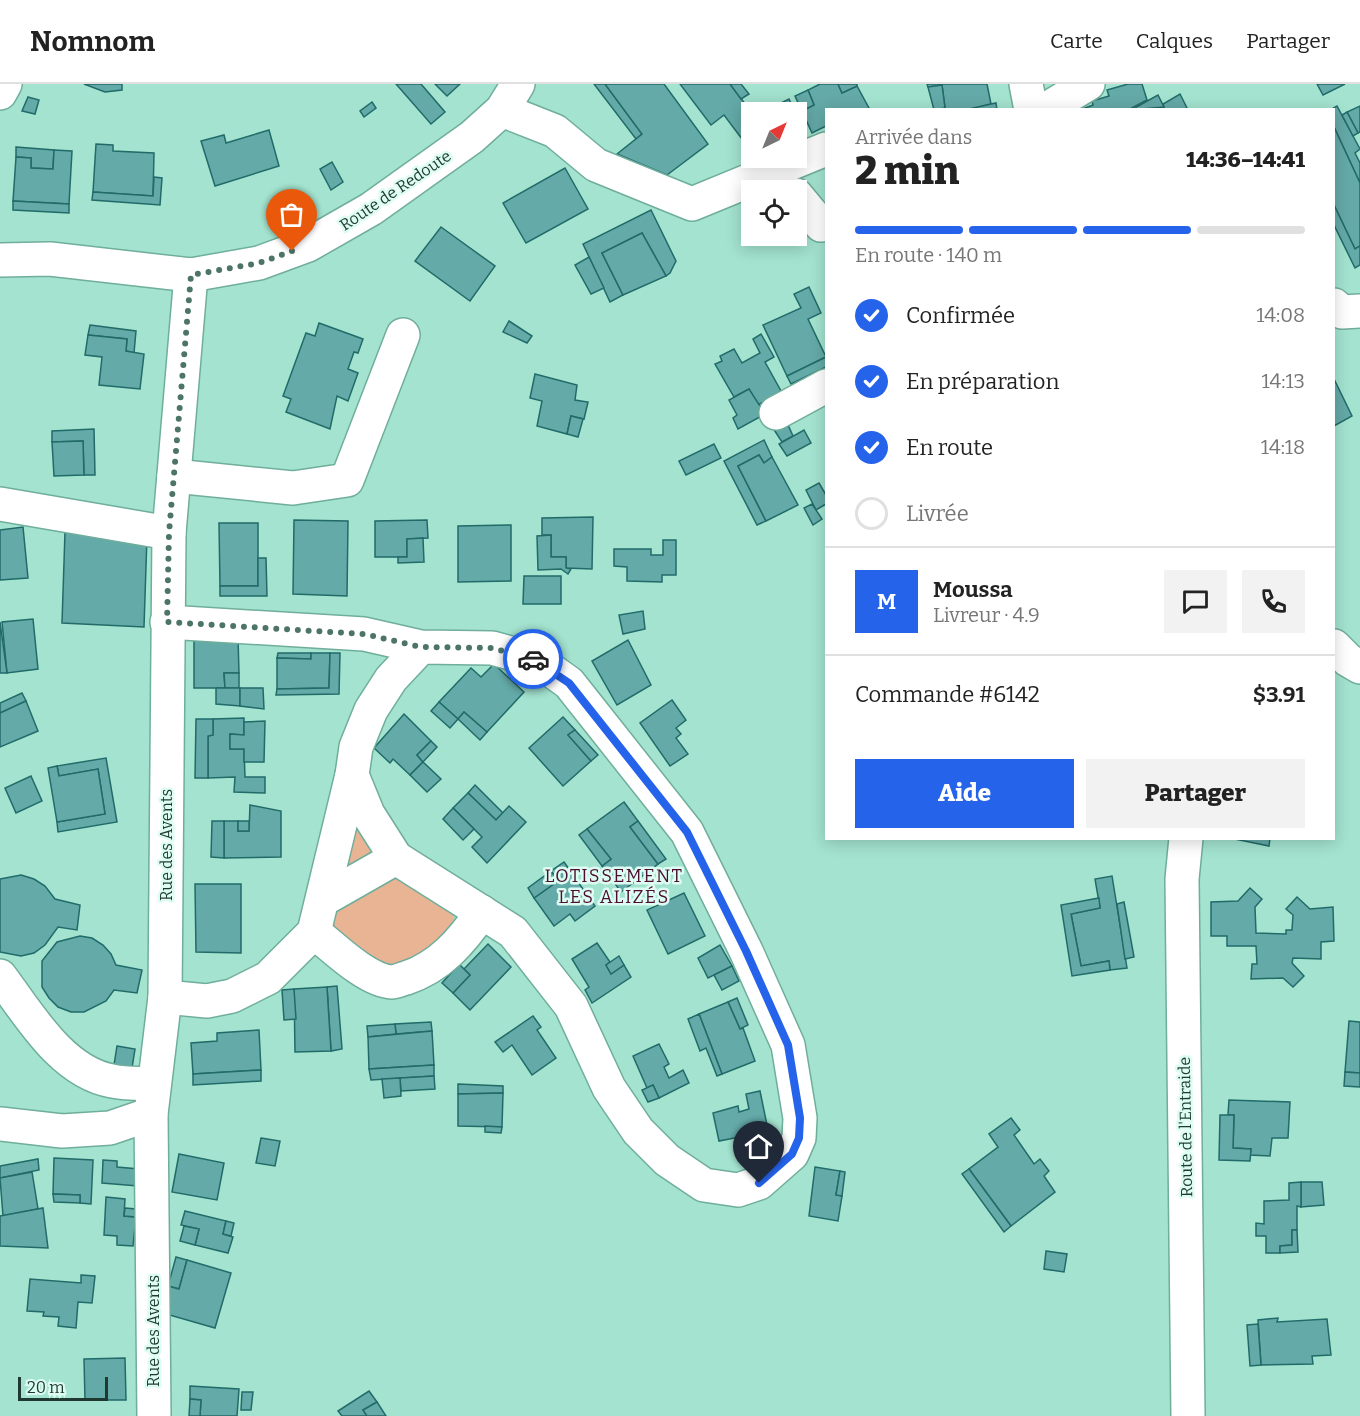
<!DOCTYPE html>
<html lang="fr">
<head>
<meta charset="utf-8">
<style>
  body { margin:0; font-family:Bitter,serif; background:#f2f2f2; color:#222; height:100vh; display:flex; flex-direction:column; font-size:22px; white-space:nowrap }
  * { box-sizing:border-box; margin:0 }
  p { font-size:20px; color:#767676 }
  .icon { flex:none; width:33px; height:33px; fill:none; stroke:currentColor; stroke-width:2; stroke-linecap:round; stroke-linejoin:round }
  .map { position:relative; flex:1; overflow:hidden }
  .drawer { position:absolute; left:825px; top:24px; width:510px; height:732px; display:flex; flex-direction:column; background:#fff; border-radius:0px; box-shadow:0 3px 15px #0003 }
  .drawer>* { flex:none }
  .needle { width:39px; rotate:43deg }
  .tools { position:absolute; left:741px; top:18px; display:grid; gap:12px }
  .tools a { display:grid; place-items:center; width:66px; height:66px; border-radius:0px; background:#fff; box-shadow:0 3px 15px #0003; font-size:30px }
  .scale { position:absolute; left:18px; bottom:15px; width:90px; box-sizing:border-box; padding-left:6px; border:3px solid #1f3931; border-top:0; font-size:16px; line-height:21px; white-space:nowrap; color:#1f3931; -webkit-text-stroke:4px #ddfdf2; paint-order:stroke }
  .pin { position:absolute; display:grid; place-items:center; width:51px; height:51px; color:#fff; margin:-62px -26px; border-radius:50% 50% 50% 0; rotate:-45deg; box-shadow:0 0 6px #0007 }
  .pin .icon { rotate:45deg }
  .courier { position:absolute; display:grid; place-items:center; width:60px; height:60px; margin:-30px; border:4px solid #2563eb; border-radius:50%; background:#fff; color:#222; box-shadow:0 2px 8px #0007 }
  .head em { font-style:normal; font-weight:800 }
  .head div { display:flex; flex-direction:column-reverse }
  .head { display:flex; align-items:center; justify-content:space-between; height:102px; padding:0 30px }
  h1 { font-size:39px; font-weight:800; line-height:45px }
  .bar { display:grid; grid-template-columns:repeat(4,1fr); gap:9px 6px; align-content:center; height:72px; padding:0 30px }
  .bar i { height:8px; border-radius:4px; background:#e0e0e0 }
  .bar .on { background:#2563eb }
  .bar p { grid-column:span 4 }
  .line { display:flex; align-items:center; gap:15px; padding:0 30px; border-top:2px solid #e0e0e0 }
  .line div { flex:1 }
  .round { display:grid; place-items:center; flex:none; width:63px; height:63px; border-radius:0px; background:#f2f2f2 }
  ol { padding:0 30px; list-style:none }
  li { display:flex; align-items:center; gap:18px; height:66px }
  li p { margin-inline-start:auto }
  li .icon { padding:6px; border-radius:50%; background:#2563eb; color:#fff; stroke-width:4 }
  li:last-child { color:#767676 }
  li i { width:33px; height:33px; border:3px solid #e0e0e0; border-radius:50% }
  .cta { display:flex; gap:12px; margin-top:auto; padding:12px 30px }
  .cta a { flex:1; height:69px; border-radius:0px; background:#2563eb; color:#fff; font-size:24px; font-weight:800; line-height:69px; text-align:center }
  .cta a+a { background:#f2f2f2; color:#222 }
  header { display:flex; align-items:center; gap:36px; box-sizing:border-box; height:84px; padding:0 30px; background:#fff; border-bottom:2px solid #e0e0e0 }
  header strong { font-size:28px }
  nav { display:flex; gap:33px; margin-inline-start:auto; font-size:21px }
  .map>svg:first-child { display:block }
  .green { fill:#e9b494 }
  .building { fill:#64aaa8; stroke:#216b69; stroke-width:1.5 }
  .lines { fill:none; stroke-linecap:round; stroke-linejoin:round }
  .minor-casing { stroke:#6fae9b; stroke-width:36 }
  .major-casing { stroke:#6fae9b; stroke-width:36 }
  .minor { stroke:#fff; stroke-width:33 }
  .major { stroke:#fff; stroke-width:33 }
  .done { stroke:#4d7468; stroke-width:6; stroke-dasharray:0 10.8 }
  .route { stroke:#2563eb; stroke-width:8 }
  .labels { text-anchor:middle; stroke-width:5; stroke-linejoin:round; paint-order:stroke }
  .street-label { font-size:16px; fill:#1f3931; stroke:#ddfdf2 }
  .neighbourhood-label { font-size:18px; letter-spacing:1.5px; fill:#4e0e30; stroke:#ddfdf2 }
</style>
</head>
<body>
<header>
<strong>Nomnom</strong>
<nav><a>Carte</a><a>Calques</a><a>Partager</a></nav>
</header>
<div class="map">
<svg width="1360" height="1332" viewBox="0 0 1360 1332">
  <rect width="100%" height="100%" fill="#a3e3cf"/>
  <g class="green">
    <path d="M356,733L377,771L341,792Z"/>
    <path d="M396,792L454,826C456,864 424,870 396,884C362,875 346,869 330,838L335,823Z"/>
  </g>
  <g class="building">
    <path d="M84,0H122V6L105,8Z"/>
    <path d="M396,0H421L445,28L431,40Z"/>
    <path d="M435,0H460L447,12Z"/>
    <path d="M594,0H605L642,50L636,55Z"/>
    <path d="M605,0H664L708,60L667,91L617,70L642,50Z"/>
    <path d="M680,0H730L752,29V48L742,55L724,31L711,41Z"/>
    <path d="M730,0H741L749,10L741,15Z"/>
    <path d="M820,0H838L842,9L857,2L870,26H826V42L812,49L802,27L814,21L808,6Z"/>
    <path d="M838,0H857V2L842,9Z"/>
    <path d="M927,0H987L991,20L969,26H940L945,24L942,1L928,3Z"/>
    <path d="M1128,0H1142L1147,16L1128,26H1080L1093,21L1092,17L1109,12L1107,6Z"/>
    <path d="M1317,0H1345L1323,11Z"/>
    <path d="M942,1L945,24L934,26L928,3Z"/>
    <path d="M808,6L814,21L802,27L795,12Z"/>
    <path d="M1180,10L1188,26H1160L1164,23L1163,20Z"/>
    <path d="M1158,11L1164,23L1131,26Z"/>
    <path d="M28,13L39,16L35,30L22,27Z"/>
    <path d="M789,15L795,28H779L775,22Z"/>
    <path d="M372,18L376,24L364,33L360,27Z"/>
    <path d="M996,19L997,26L969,25L991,20Z"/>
    <path d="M1337,22L1360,65L1355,69L1360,79V99L1334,43V26H1330Z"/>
    <path d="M1360,22V48L1358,49L1347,28Z"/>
    <path d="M1347,28L1358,49L1353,52L1342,31Z"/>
    <path d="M1334,43L1360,99V162L1355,165L1334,121Z"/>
    <path d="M269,46L279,82L215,102L201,57L224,51L226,59Z"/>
    <path d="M96,60L113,61V67L154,69L153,112L93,108Z"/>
    <path d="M16,63L54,66L53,85L31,84V74L16,73Z"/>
    <path d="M54,66L72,67L69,120L13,117L16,73L31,74V84L53,85Z"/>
    <path d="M332,78L343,98L331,106L320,85Z"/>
    <path d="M565,84L588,125L526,159L503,119Z"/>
    <path d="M154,93L162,94L160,121L92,116L93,108L153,112Z"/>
    <path d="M13,117L69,120V129L13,126Z"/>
    <path d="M1334,121L1355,165L1360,162V181L1355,184L1334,141Z"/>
    <path d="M651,126L676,177L670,189L666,192L642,149L602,169L623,211L610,218L583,160Z"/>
    <path d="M441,143L495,182L470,217L415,177Z"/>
    <path d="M642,149L666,192L623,211L602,169Z"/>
    <path d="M589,173L604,204L591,210L575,181Z"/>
    <path d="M809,203L821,229L808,235L826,273L787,292L763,241L801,224L794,210Z"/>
    <path d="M509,237L532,252L527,259L503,248Z"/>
    <path d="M319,239L363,255L358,269L354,268L348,285L358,289L348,317L337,312L330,345L286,328L291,315L283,312L306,249L315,252Z"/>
    <path d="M90,241L136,247L134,269L126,267L127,255L88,251Z"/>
    <path d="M761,250L774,273L765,278L781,307L758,321L749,305L734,313L715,280L722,277L720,272L734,265L742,279L760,269L753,255Z"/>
    <path d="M88,251L127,255L126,267L144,270L140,305L99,301L102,273L85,271Z"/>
    <path d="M826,273V283L791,300L787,292Z"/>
    <path d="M535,290L577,301L575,316L588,318L584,335L571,332L567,350L537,342L542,317L530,314Z"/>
    <path d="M1334,295L1352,332L1334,342Z"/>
    <path d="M749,305L765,330L738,345L733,334L737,331L729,316Z"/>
    <path d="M571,332L583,335L578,353L567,350Z"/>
    <path d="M769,338L788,341L793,352L782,358Z"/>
    <path d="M94,345L95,391H84L83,357L52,358V347Z"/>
    <path d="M804,346L811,359L787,372L779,360Z"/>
    <path d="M764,356L772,373L764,379L759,371L738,382L766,437L757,441L724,377Z"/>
    <path d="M83,357L84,391L54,392L52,358Z"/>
    <path d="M714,360L721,374L686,391L679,377Z"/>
    <path d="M759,371L764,379L772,373L798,421L766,437L738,382Z"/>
    <path d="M819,399L826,411V420L816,426L806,406Z"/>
    <path d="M812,420L822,435L813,441L804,424Z"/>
    <path d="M593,433L592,485L566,484V473H551V451H542V434Z"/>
    <path d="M294,436L348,437L347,512L293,510Z"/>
    <path d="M427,436L428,454L407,455V473H375V437Z"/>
    <path d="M219,439H258V502H220Z"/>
    <path d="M511,441V497L458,498V442Z"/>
    <path d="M23,443L28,494L0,496V446Z"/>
    <path d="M65,448L147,452L144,543L62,539Z"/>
    <path d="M551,451V473H566V484L571,485L568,490L561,485L538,486L537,452Z"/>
    <path d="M423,454L424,478L398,479V473H407V455Z"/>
    <path d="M663,456H676V491H662V498L627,497V483L614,482V465H651V471H663Z"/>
    <path d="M258,474H266L267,512H220V502H258Z"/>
    <path d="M524,492H561V520H523Z"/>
    <path d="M643,527L645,545L623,550L619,531Z"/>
    <path d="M33,535L38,585L7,589L2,538Z"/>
    <path d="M0,538L7,589H0Z"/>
    <path d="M194,553H238L239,589H224L225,604H194Z"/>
    <path d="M628,556L651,601L617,621L592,577Z"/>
    <path d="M278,569H311V575L277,574Z"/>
    <path d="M311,569H330L329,604L277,605V574L311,575Z"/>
    <path d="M330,569H340L339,610L276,611L277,605L329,604Z"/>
    <path d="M494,580L524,608L487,648L464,628L458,635L439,618L471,584L481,593Z"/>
    <path d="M224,589H239V604H225Z"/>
    <path d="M216,604H240V622L216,620Z"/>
    <path d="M240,604H263L264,625L240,622Z"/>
    <path d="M22,609L26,617L0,629V619Z"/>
    <path d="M672,616L686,636L676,644L681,650L676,654L688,670L670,682L640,639Z"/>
    <path d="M26,617L38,647L0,663V629Z"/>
    <path d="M439,618L458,635L450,644L431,627Z"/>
    <path d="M464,628L487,648L480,656L458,635Z"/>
    <path d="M404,630L431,657L417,671L423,678L410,691L393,675L390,679L374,664Z"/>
    <path d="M563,633L575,646L568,651L591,677L563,702L529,664Z"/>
    <path d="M244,634V651L230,650V665H244L245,693H265V709L234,708L235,693L208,694V652L213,651V635Z"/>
    <path d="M196,635H213V651L208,652V694H195Z"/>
    <path d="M265,637L264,678H244V665H230V650L244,651V638Z"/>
    <path d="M575,646L598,671L591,677L568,651Z"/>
    <path d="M431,657L437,663L423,678L417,671Z"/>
    <path d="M106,674L117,738L58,748L57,738L105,730L98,685L59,692L57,682Z"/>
    <path d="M423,678L441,695L427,708L410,691Z"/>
    <path d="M57,682L59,692L98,685L105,730L57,738L48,684Z"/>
    <path d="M31,692L42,717L16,729L5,704Z"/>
    <path d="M475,701L503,729L496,736L468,709Z"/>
    <path d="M468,709L496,736L509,722L526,738L487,779L472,763L482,753L453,724Z"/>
    <path d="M624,718L638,737L630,743L658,780L621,808L602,782L611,775L587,745Z"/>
    <path d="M250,721L281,727V773L224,774V737H238V747H249Z"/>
    <path d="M453,724L474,745L463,756L443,735Z"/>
    <path d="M212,737H224V774L211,773Z"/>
    <rect x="238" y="737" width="11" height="10"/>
    <path d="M638,737L666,775L658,780L630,743Z"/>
    <path d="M587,745L611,775L602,782L579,751Z"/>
    <path d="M1230,754H1270L1269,762Z"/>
    <path d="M564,778L595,822L575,837L570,830L554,842L534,814L558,797L551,787Z"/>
    <path d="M551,787L558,797L534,814L528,804Z"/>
    <path d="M21,791L34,795L45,802L55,815L80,821L77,846L58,843L45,861L34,869L21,872L0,868V795Z"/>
    <path d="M1112,792L1127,884L1110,886L1109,877L1081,882L1071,830L1100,824L1095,795Z"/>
    <path d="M195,800H241V869L196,868Z"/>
    <path d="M1250,804L1262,815L1255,823L1256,849L1286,850V846H1292L1293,831L1286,825L1297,813L1310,825L1333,823L1334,857L1321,858V875L1293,874L1292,879L1304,892L1293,903L1283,894L1251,895L1252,880H1257L1256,862H1227V852H1211V818L1238,817Z"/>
    <path d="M684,809L705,852L668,870L647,826Z"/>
    <path d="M1099,814L1100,824L1071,830L1081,882L1109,877L1110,886L1072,892L1061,821Z"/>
    <path d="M1124,818L1134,873L1125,875L1117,820Z"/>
    <path d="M80,852L92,854L103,861L111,870L116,881L142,886L137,909L114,906L106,917L84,928H71L58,923L49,914L42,903V877L57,858Z"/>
    <path d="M597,859L610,878L606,881L611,890L624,881L631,893L592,919L585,906L589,903L572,875Z"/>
    <path d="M488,860L511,883L470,926L453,909L470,891L464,885Z"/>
    <path d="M720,861L732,882L708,894L698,874Z"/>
    <path d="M619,872L624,881L611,890L606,881Z"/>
    <path d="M459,880L470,891L453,909L442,899Z"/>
    <path d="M732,882L739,897L722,906L714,891Z"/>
    <path d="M337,902L342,965L331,967L327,903Z"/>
    <path d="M327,903L331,967L295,968L294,905Z"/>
    <path d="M294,905L296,935L284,936L282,906Z"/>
    <path d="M737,914L748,941L740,945L728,918Z"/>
    <path d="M728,918L740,945L743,944L755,977L722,990L699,930Z"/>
    <path d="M699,930L722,990L717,992L706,964L700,967L688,935Z"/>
    <path d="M533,932L541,943L537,946L556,974L532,991L512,961L503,968L495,958Z"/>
    <path d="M1349,937L1360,938V989L1345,988Z"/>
    <path d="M431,938L432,947L396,950L395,940Z"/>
    <path d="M395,940L396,950L368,953L367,942Z"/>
    <path d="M259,946L261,986L193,990L191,959L217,957V949Z"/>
    <path d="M432,947L434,981L369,985L368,953Z"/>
    <path d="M659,960L669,980L664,983L669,994L683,986L689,999L659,1014L653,1001L647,1004L633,972Z"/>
    <path d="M117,962L135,965L132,984L114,981Z"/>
    <path d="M434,981V992L371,996L369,985Z"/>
    <path d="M261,986V997L193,1001V990Z"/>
    <path d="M1345,988L1360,989V1003L1344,1002Z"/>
    <path d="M434,992L435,1005L401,1007L400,994Z"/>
    <path d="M400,994L401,1012L384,1014L382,995Z"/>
    <path d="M458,1000L503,1002V1009L458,1010Z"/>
    <path d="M653,1001L659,1014L648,1018L642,1006Z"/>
    <path d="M760,1007L767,1041L754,1045L755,1050L719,1057L713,1029L738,1022L739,1028L749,1025L746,1010Z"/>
    <path d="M503,1009L502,1043L458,1042V1010Z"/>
    <path d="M1229,1016L1290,1018L1288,1054H1272L1270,1072L1250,1071L1251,1065L1233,1064L1234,1031H1228Z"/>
    <path d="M1220,1031H1234L1233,1064L1251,1065L1250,1077L1219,1076Z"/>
    <path d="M1011,1034L1020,1046L1014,1051L1034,1080L1040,1075L1049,1087L1044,1092L1055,1108L1011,1142L969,1085L998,1063L989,1050Z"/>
    <path d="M767,1041L769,1053L756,1055L754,1045Z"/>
    <path d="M485,1042L502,1043L501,1049L485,1048Z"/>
    <path d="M261,1054L280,1057L275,1082L256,1079Z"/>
    <path d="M179,1070L224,1079L217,1116L172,1108Z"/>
    <path d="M54,1074L93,1076L91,1120L80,1119V1111L53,1110Z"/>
    <path d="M38,1075L39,1086L0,1094V1082Z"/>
    <path d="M103,1076L117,1077V1083L139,1085L138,1102L102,1099Z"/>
    <path d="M815,1083L840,1087L836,1111L842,1112L838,1137L809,1132Z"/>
    <path d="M969,1085L1011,1142L1004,1148L962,1090Z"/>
    <path d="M840,1087L845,1088L842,1112L836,1111Z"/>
    <path d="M32,1088L38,1125L3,1132L0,1094Z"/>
    <path d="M1301,1098H1322L1324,1121L1301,1123Z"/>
    <path d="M1301,1098V1123L1297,1122V1146H1292V1161L1280,1162V1169H1266V1152H1256V1139L1264,1140V1117L1289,1116V1099Z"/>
    <path d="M53,1110L80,1111V1119L54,1118Z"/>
    <path d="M106,1113L125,1115L124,1132L136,1133L133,1162L117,1161V1152L104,1151Z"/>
    <path d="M43,1124L48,1164L0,1162V1132Z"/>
    <path d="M125,1124L136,1125V1133L124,1132Z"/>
    <path d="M185,1127L226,1137L223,1150L233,1153L228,1169L195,1161L199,1145L181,1141Z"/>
    <path d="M226,1137L234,1139L231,1152L223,1150Z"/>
    <path d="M184,1142L199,1145L195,1161L180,1157Z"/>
    <path d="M1292,1146H1297L1298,1168L1280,1169V1162L1292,1161Z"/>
    <path d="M1046,1167L1067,1170L1064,1188L1044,1185Z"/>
    <path d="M176,1173L187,1176L179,1205L168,1202Z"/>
    <path d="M187,1176L231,1189L215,1244L166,1230L168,1202L179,1205Z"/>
    <path d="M81,1191L95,1192L92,1219L78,1218L76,1244L58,1242L59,1233L43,1232L44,1228L27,1227L30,1195L81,1199Z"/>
    <path d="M1278,1234L1277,1238L1327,1235L1331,1271L1312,1272L1313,1280L1261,1281L1258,1236Z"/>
    <path d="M1258,1240L1261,1281L1250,1282L1247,1241Z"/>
    <path d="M125,1274L126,1316H85L84,1275Z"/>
    <path d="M190,1302L239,1305L237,1332H200L201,1316L190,1315Z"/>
    <path d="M369,1307L377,1318L363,1326L367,1332H342L338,1327Z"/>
    <path d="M242,1308H253L251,1326H241Z"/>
    <path d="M190,1315L201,1316L200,1332H189Z"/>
    <path d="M377,1318L386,1332H367L363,1326Z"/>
  </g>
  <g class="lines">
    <g class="minor-casing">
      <g id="minor">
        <path d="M502,26L555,47L596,81L692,120L826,65"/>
        <path d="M1045,26L1088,0"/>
        <path d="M796,111L821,141L826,140"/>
        <path d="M1334,221L1342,228L1360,227"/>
        <path d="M776,329L826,302"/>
        <path d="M174,392L293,404L347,396L403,251"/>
        <path d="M0,420L169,449"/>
        <path d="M167,538L364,550L421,563L492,564L537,576L569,599L687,748L746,867L788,961L800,1034L799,1054L792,1070L759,1099L738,1106L704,1101L667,1076L638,1047L609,1004L571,922L513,848L396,774L368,730L352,691L356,663L371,626L391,595L421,563"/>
        <path d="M1186,754L1182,795L1188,1332"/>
        <path d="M324,815L396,774"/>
        <path d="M314,848C333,863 367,897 392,898C396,898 402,895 406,894C440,883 462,857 482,828"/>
        <path d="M0,892C28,929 61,988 112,997C125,1000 140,999 153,1000"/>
        <path d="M165,913L207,917L232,912L268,894L314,848L352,691"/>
        <path d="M0,1040L62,1047L110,1044L151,1030"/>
        <path d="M154,1332L151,1030L165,913L169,449L191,191"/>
      </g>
    </g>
    <g class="major-casing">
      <g id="major">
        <path d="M1026,0L1031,26"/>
        <path d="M0,9L5,0"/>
        <path d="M0,176L50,175L191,191L259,179L308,161L371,125L472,53L502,26L518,0"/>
        <path d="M1334,562L1348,576L1360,583"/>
      </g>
    </g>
    <use href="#minor" class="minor"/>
    <use href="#major" class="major"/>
  </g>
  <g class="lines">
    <path class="done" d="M292,167L259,179L191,191L169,449L167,538L364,550L421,563L492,564L533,575"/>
    <path class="route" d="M533,575L569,599L687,748L746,867L788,961L800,1034L799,1054L792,1070L759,1099"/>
  </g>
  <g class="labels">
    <g class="street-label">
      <text transform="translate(395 106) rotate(-34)" y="6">Route de Redoute</text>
      <text transform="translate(166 761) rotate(-90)" y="6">Rue des Avents</text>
      <text transform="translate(1185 1043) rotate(-91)" y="6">Route de l'Entraide</text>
      <text transform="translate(153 1247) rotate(-90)" y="6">Rue des Avents</text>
    </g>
    <g class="neighbourhood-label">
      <text x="614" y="798">LOTISSEMENT<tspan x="614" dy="21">LES ALIZÉS</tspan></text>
    </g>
  </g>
</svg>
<div class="tools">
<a><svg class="needle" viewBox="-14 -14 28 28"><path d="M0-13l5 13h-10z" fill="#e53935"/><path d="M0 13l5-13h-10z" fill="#767676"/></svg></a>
<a><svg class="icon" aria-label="locate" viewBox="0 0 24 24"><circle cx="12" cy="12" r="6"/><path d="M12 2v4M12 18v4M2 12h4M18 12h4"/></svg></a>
</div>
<div class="scale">20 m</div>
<div class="pin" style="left:292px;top:167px;background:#ea580c"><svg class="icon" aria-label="bag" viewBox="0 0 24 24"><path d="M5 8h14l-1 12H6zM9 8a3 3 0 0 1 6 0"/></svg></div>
<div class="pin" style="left:759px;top:1099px;background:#1f2937"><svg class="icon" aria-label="home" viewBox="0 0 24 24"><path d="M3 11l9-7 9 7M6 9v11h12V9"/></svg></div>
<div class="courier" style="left:533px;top:575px"><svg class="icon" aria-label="car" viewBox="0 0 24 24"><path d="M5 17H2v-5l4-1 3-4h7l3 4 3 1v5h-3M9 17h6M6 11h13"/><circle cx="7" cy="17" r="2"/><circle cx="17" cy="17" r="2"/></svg></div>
<section class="drawer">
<div class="head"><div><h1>2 min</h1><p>Arrivée dans</p></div><em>14:36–14:41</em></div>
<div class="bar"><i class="on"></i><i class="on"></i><i class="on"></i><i></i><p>En route · 140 m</p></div>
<ol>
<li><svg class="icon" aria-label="check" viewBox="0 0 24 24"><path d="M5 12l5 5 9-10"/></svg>Confirmée<p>14:08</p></li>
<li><svg class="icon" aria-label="check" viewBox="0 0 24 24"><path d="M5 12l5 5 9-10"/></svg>En préparation<p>14:13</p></li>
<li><svg class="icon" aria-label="check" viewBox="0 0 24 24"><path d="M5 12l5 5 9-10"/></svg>En route<p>14:18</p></li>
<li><i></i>Livrée</li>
</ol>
<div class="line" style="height:108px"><b class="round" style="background:#2563eb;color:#fff">M</b><div><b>Moussa</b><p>Livreur · 4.9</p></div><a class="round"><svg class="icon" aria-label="chat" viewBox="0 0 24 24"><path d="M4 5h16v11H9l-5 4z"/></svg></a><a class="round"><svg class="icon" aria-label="phone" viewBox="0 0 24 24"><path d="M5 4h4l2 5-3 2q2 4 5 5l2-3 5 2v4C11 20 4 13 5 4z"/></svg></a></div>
<div class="line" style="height:78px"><div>Commande #6142</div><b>$3.91</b></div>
<div class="cta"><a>Aide</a><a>Partager</a></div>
</section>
</div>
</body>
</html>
